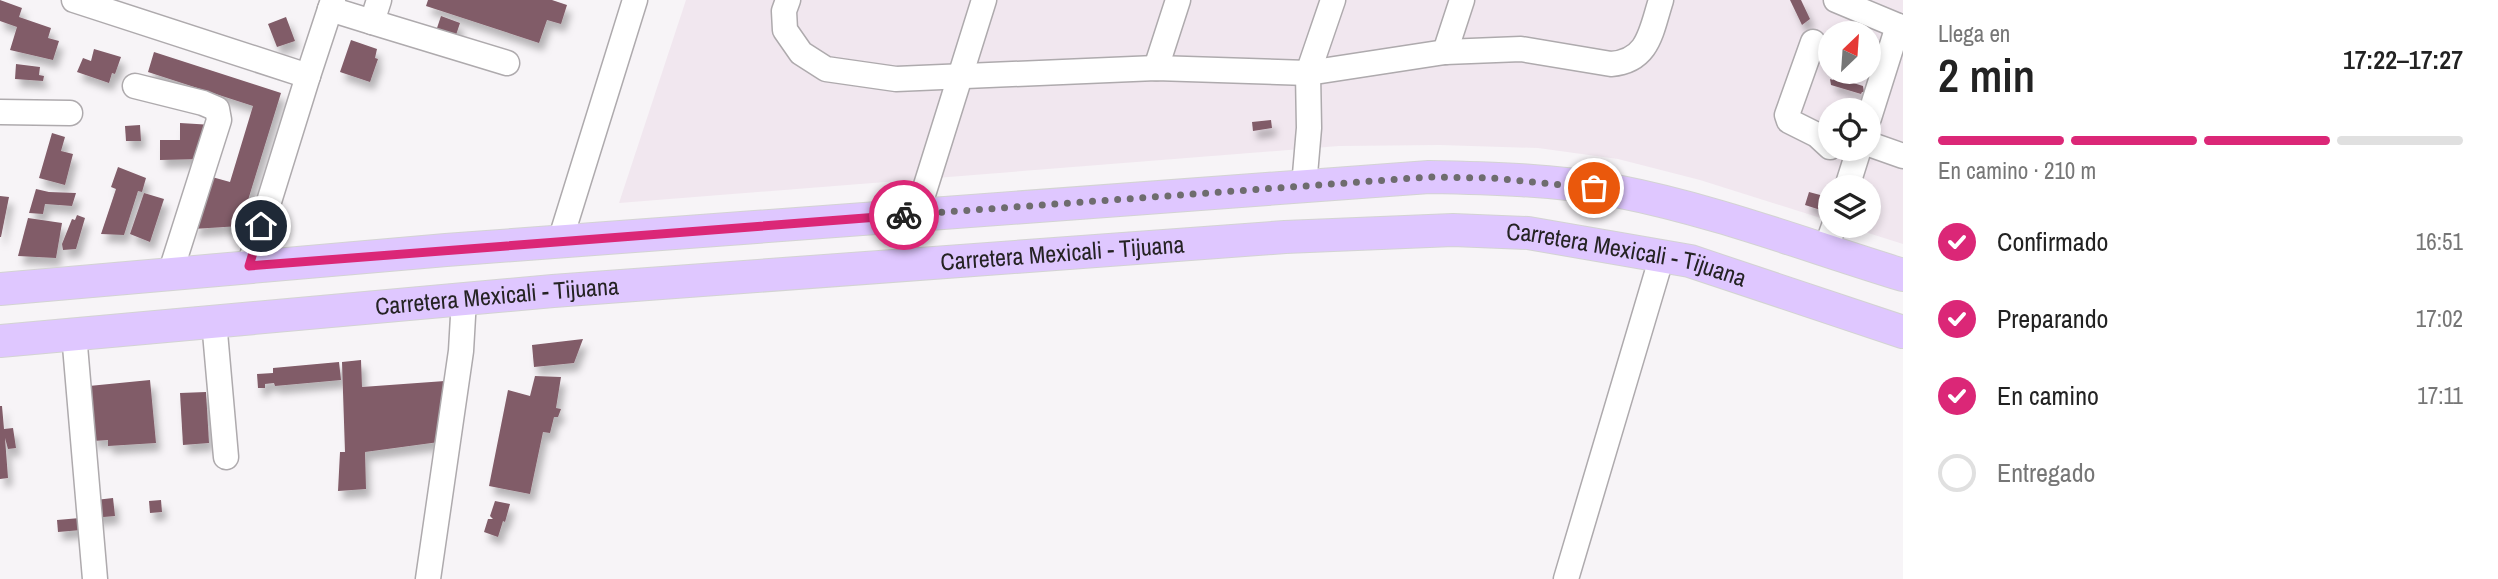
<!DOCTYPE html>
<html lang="es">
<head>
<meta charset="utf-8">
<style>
  body { margin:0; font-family:"Archivo Narrow",sans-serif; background:#f2f2f2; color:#222; height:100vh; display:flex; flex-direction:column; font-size:26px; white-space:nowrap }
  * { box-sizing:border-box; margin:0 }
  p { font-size:23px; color:#767676 }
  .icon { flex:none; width:38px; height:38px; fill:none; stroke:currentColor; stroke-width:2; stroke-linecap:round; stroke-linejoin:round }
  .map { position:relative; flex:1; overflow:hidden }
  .side { display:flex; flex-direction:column; background:#fff; width:595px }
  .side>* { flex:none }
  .needle { width:46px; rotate:25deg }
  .fabs { position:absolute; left:1818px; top:21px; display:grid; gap:14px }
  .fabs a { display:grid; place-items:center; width:63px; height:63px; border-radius:50%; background:#fff; box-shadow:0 4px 10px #0003; font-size:35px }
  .pin { position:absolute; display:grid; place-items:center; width:60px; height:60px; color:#fff; margin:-30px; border:4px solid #fff; border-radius:50%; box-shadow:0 2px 7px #0007 }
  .courier { position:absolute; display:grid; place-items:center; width:70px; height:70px; margin:-35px; border:5px solid #db2777; border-radius:50%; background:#fff; color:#222; box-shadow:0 2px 9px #0007 }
  .headline em { font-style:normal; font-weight:600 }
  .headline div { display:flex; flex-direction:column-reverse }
  .headline { display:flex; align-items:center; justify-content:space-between; height:119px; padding:0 35px }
  h1 { font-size:46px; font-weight:600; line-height:52px }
  .bar { display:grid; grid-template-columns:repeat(4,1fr); gap:10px 7px; align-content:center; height:84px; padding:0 35px }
  .bar i { height:9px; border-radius:5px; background:#e0e0e0 }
  .bar .selected { background:#db2777 }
  .bar p { grid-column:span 4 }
  ol { padding:0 35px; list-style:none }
  li { display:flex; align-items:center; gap:21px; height:77px }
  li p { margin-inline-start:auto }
  li .icon { padding:7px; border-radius:50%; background:#db2777; color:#fff; stroke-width:4 }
  li:last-child { color:#767676 }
  li i { width:38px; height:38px; border:4px solid #e0e0e0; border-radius:50% }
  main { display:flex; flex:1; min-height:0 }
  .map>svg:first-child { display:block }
  .built { fill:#f1e7ef; fill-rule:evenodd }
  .building { fill:#815c68; filter:url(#shadow) }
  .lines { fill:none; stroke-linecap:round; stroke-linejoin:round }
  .minor-casing { stroke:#aeaaad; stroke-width:27 }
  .major-casing { stroke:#d3d3d3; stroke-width:34 }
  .minor { stroke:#fff; stroke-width:24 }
  .major { stroke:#dfc7ff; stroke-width:32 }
  .done { stroke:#6e6c6e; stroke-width:7; stroke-dasharray:0 12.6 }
  .route { stroke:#db2777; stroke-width:9 }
  .labels { text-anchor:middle; stroke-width:7; stroke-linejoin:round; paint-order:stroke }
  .street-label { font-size:24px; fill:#252324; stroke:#f7f4f7 }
</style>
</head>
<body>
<main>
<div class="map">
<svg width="1903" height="579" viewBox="0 0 1903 579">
  <defs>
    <filter id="shadow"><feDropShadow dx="4.5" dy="8" stdDeviation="3.5" flood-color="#0004"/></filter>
  </defs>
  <rect width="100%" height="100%" fill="#f7f4f7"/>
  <path class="built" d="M686,0H1903V244L1846,226H1869V187H1830V221L1700,180L1618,159L1538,148L1440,145L1339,146L619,203ZM1830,33H1869V72H1830ZM1830,110H1869V149H1830Z"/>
  <g class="building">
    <path d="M0,0L22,8L19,17L51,28L48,38L59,41L53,60L10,50L17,27L0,21Z"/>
    <path d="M428,0H552L567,5L561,24L547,20L539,43L426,6Z"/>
    <path d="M1790,0H1801L1810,19L1802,25Z"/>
    <path d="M441,16L460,23L455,38L436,31Z"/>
    <path d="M286,17L295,41L277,47L268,24Z"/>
    <path d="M351,40L377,49L375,58L378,59L370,82L340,72Z"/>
    <path d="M94,49L121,57L115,74L112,73L109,83L77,72L83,58L91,61Z"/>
    <path d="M154,52L281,93L240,226L193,229L212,177L230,182L253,106L148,72Z"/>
    <path d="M16,64L40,67L39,75L44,76L43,81L15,79Z"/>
    <path d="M1834,77L1863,86L1864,92H1862L1861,94L1831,85L1830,79L1833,80Z"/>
    <path d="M1271,120L1272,128L1253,131L1252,122Z"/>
    <path d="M180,123L213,125L201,159L160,160V140H180Z"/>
    <path d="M140,125L141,141H126L125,126Z"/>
    <path d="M52,133L65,137L61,151L73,154L65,185L39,178Z"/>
    <path d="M118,167L146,178L142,192L138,191L124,235L101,234L116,189L111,187Z"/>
    <path d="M36,189L49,192L76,193L72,206L45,204L43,214L29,213Z"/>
    <path d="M1809,192L1824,196L1825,192L1830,194V213L1805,205Z"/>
    <path d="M144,193L164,199L150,242L130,234Z"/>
    <path d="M0,196L9,197L1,237H0Z"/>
    <path d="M77,215L85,218L76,249L63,250L62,244L72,219L75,220Z"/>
    <path d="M28,218L62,223L56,258L18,256Z"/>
    <path d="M583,339L574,363L534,367L532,345Z"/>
    <path d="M361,360L362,387L445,381L439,442L365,452L366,489L338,491L340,452H345L342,362Z"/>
    <path d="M339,362L341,380L275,386L274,383L265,384V388H258L257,374L273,373V368Z"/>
    <path d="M535,376L561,377L556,408L561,409L558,417H554L550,433L543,432L530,494L489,486L508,390L530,396Z"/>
    <path d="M150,380L156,443L108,446V440L93,441L89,386Z"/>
    <path d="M206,392L209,443L183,445L180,393Z"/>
    <path d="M0,406H2L4,429L13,428L16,448L8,449L5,438L8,478L0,479Z"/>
    <path d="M113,498L115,516L80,519L78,502Z"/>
    <path d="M161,500L162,512L150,513L149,501Z"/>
    <path d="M495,501L510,504L505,522L503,521L498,537L484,532L488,519H493L490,516Z"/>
    <path d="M80,518L81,530L58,532L57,520Z"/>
  </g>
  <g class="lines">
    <g class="minor-casing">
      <g id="minor">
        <path d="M74,0L308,76"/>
        <path d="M788,0L784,11L785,30L801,53L826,69L896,79L1156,68L1308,73L1333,0"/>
        <path d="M1836,0L1903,28"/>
        <path d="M330,9L372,22L379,0"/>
        <path d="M372,22L507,63"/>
        <path d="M1813,42L1787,115L1789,121L1817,135L1830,147"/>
        <path d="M1445,52L1462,0"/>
        <path d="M1156,68L1178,0"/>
        <path d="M135,86L203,103L217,109L219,120L170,274"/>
        <path d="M0,112L70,113"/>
        <path d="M1869,118L1898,26"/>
        <path d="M1869,144L1903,156"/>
        <path d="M1304,186L1309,128L1308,73L1445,52L1521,49L1611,64C1649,61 1651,31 1661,0"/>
        <path d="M1847,187L1859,149"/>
        <path d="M917,214L984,0"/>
        <path d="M560,241L635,0"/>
        <path d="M1825,251L1834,226"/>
        <path d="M249,266L308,76L333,0"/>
        <path d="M214,321L226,457"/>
        <path d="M74,334L95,579"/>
        <path d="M428,579L461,351L464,299"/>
        <path d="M1566,579L1662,256"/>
      </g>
    </g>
    <g class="major-casing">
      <g id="major">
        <path d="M0,289L446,250L1429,177C1492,178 1554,180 1616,191C1714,210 1808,246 1903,275"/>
        <path id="s1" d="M0,341L553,291L1285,237L1453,230L1528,233L1690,261L1903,332"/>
      </g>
    </g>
    <use href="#minor" class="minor"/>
    <use href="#major" class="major"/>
  </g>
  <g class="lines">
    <path class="done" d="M904,215L1429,177L1492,178L1594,188"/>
    <path class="route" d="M261,226L249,266L904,215"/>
  </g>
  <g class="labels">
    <g class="street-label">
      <text dy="8" stroke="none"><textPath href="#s1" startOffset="1066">Carretera Mexicali - Tijuana</textPath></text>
      <text dy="8" stroke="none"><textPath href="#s1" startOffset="1633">Carretera Mexicali - Tijuana</textPath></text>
      <text dy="8" stroke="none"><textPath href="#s1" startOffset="499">Carretera Mexicali - Tijuana</textPath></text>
    </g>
  </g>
</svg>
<div class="fabs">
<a><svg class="needle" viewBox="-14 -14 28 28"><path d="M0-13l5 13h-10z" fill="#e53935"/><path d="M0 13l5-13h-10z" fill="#767676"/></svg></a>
<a><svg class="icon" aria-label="locate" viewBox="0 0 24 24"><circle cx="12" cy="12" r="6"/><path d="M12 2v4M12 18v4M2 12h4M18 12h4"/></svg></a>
<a><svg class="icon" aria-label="layers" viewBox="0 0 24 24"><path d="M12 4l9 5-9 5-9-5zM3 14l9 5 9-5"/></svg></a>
</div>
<div class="pin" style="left:1594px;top:188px;background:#ea580c"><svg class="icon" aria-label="bag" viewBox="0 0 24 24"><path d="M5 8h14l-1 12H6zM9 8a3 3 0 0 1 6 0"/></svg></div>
<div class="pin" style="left:261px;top:226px;background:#1f2937"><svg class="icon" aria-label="home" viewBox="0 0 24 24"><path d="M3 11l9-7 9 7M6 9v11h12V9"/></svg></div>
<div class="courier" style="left:904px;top:215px"><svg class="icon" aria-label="bike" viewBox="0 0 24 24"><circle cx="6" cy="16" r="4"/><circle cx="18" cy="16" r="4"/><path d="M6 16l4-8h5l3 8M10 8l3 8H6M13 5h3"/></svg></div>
</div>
<section class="side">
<div class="headline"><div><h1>2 min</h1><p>Llega en</p></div><em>17:22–17:27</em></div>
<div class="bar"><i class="selected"></i><i class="selected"></i><i class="selected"></i><i></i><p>En camino · 210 m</p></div>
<ol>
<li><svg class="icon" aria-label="check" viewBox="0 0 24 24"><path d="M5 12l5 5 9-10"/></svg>Confirmado<p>16:51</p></li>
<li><svg class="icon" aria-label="check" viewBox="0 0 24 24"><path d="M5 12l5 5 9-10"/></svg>Preparando<p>17:02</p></li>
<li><svg class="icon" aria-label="check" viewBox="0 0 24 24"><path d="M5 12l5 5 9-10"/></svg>En camino<p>17:11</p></li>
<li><i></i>Entregado</li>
</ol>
</section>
</main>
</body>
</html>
